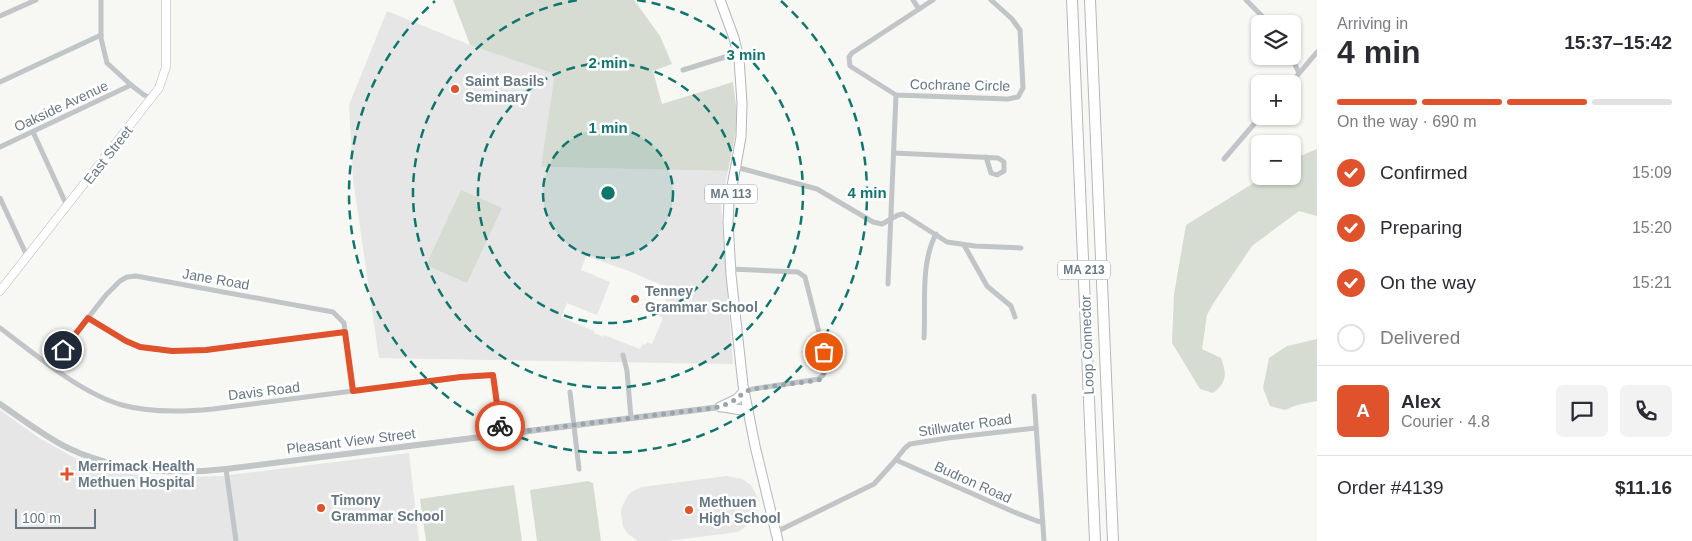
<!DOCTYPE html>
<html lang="en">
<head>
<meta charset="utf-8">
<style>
  body { margin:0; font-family:Arial,sans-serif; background:#f2f2f3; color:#2b2b33; height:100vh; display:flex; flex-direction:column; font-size:19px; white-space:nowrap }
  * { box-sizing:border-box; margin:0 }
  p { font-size:16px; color:#7c7c81 }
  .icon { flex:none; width:28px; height:28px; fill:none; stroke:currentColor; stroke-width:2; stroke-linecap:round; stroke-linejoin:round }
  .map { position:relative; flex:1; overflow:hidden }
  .sheet { display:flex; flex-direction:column; background:#fff; width:375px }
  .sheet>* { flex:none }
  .fabs { position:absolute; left:1251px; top:15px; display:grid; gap:10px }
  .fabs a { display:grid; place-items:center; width:50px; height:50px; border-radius:8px; background:#fff; box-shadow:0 1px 4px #0004; font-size:25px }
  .scale { position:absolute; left:15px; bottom:12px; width:81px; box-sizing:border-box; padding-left:5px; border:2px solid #677885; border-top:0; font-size:14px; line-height:18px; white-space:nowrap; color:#677885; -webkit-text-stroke:4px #fff; paint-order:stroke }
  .pin { position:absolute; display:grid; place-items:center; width:42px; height:42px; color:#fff; margin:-21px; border:2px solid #fff; border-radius:50%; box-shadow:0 1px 5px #0007 }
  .courier { position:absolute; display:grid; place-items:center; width:50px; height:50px; margin:-25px; border:4px solid #e0522b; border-radius:50%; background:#fff; color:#222; box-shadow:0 1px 6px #0007 }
  .summary em { font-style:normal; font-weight:800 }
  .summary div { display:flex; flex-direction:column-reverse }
  .summary { display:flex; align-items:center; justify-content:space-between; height:85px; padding:0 20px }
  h1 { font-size:32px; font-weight:800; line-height:38px }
  .bar { display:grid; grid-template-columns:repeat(4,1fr); gap:8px 5px; align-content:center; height:60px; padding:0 20px }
  .bar i { height:6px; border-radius:4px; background:#e1e1e2 }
  .bar .active { background:#e0522b }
  .bar p { grid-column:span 4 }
  .line { display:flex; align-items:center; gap:12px; padding:0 20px; border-top:1px solid #e1e1e2 }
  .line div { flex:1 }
  .round { display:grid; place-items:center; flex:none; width:52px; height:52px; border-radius:8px; background:#f2f2f3 }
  ol { padding:0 20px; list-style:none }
  li { display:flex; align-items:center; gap:15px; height:55px }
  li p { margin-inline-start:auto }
  li .icon { padding:5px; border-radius:50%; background:#e0522b; color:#fff; stroke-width:4 }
  li:last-child { color:#7c7c81 }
  li i { width:28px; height:28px; border:2px solid #e1e1e2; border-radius:50% }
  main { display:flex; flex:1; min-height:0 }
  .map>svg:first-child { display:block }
  .built { fill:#e5e6e5; fill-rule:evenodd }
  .green { fill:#d7dcd3 }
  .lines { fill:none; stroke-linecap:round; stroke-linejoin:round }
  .secondary-casing { stroke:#b3b9bd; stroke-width:9 }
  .primary-casing { stroke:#b2b7bb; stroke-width:11 }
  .motorway-casing { stroke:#b4b8bb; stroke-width:12 }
  .minor { stroke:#c1c5c8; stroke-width:5 }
  .tertiary { stroke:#c1c5c8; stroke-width:6 }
  .secondary { stroke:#fff; stroke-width:8 }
  .primary { stroke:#fff; stroke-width:9 }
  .motorway { stroke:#fff; stroke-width:10 }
  .done { stroke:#99a4ac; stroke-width:5; stroke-dasharray:0 9 }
  .route { stroke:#e0522b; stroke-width:6 }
  .ring { fill:none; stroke:#0f766e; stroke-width:2.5; stroke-dasharray:9 6 }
  .poi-dot { fill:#e0522b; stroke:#fff; stroke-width:2 }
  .labels { text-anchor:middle; stroke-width:5; stroke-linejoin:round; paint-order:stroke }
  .shield { fill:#fff; stroke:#95a0aa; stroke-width:1 }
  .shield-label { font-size:12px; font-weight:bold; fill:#677885 }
  .poi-label { font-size:14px; font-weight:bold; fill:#677885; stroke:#fff; text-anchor:start }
  .street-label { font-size:14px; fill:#677885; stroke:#fff }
  .centre { fill:#0f766e; stroke:#fff; stroke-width:2.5 }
  .ring-label { font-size:15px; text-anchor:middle; font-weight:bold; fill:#0f766e; stroke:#fff; stroke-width:5; stroke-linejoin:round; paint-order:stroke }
</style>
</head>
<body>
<main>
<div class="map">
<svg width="1317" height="541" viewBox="0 0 1317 541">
  <rect width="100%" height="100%" fill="#f7f7f4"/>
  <g class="built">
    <path d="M387,11L470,45L558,74L541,167L728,171L721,205L733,364L379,358L353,179L349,105ZM586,256L629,271L666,287L664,293L668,295L659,316L663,318L652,344L647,342L645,345L643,344L640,349L604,335L603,337L594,333V331L561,317L567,303L597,315L610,282L581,270Z"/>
    <path d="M0,410L39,438L75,458L124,473L164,478L222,476L409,453L419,541H0Z"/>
    <path d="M727,476L742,479L751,485L759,500L756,514L752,522L738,532L667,541H638L627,533L623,526L621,513L622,506L629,494L635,490L642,487Z"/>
  </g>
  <g class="green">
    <path d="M453,0H634L660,36L672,64L653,71L662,104L733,82L738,121L728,171L541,167L555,74L470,45Z"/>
    <path d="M1317,149V216L1299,211L1252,246L1213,304L1207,315L1202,349L1221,358C1227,374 1227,382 1213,393L1200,389L1172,343L1174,294L1186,225L1265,176H1292L1293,159Z"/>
    <path d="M461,190L502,208L467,283L426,265Z"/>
    <path d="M1317,339V401L1297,405L1285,410L1270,406L1263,388L1269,358L1287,346Z"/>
    <path d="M588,481L593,483L601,541H537L530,490Z"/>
    <path d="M514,485L522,541H426L420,499Z"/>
  </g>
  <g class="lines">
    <g class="secondary-casing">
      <path id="secondary" d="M0,291L159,88L166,67V0"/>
    </g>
    <g class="primary-casing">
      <g id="primary">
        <path d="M720,0L734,38L739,59L742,103L741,137L729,203L728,222L731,275L743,385L755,446L778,541"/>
        <path d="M720,407L737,399L744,391"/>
        <path d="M723,407L748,411"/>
      </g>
    </g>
    <g class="motorway-casing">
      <g id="motorway">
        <path d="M1072,0L1095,541"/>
        <path d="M1090,0L1113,541"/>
      </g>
    </g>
    <g class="minor">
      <path d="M101,0V38L107,63L131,85L144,95L152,98"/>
      <path d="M913,0L919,9"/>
      <path d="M933,0L852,53L849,57L850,66L896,95L1008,99L1018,97L1023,88L1020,30L1012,19L991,0"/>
      <path d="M1246,0L1270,24"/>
      <path d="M0,16L36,0"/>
      <path d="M1291,56L1299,73"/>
      <path d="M683,70L738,53"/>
      <path d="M0,82L101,35"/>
      <path d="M1290,84L1317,52"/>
      <path d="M33,132L67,206"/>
      <path d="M0,147L131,85"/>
      <path d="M894,153L998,158L1004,162V171L997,175L991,173L986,157"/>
      <path d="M1224,159L1261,116"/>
      <path d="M736,167L817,189L873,222L882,224L898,215L903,214L947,242L975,246L1021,248"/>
      <path d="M0,198L27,256"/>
      <path d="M964,245L987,286L1011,306L1015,317"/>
      <path d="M731,269L798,272L805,277L824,352L823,375L819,379L753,389L744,391"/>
      <path d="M888,284L896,95"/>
      <path d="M88,318L126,341L140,347L172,351L205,350L345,332"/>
      <path d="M0,328C35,354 80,393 122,405C151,413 183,412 213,409L461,377L493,375L502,434"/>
      <path d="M924,338C926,304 920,264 936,234"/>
      <path d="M623,355L627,371L631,418"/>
      <path d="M51,365L106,295L120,281L127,277L136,276L333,312L344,323L353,391"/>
      <path d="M570,392L579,469"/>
      <path d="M1034,396L1044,541"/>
      <path d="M896,460L1014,512L1037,521L1042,522"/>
      <path d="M226,469L236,541"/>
      <path d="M776,532L874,484L893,463L905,448L910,444L948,438L1036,428"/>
    </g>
    <path class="tertiary" d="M0,404C22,419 44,436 68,448C118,472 172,475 226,469L720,407"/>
    <use href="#secondary" class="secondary"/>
    <use href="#primary" class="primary"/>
    <use href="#motorway" class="motorway"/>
  </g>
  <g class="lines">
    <path class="done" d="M500,426L502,434L720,407L737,399L744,392L753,389L819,380L824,375V352"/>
    <path class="route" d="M63,350L88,318L126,341L140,347L172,351L206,350L345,332L353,391L461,377L493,375L500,426"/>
  </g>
  <circle cx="608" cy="193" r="65" fill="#0f766e" fill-opacity=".12"/>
  <g class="ring">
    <circle cx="608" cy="193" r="65"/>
    <circle cx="608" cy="193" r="130"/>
    <path d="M637 0A195 195 0 1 1 579 0"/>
    <path d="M781 1A259 259 0 1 1 435 1"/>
  </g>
  <g class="poi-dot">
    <circle cx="455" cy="89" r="5"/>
    <circle cx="635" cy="299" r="5"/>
    <path d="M64.5 466.5h5v5h5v5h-5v5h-5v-5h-5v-5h5z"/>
    <circle cx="321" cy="508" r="5"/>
    <circle cx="689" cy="510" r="5"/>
  </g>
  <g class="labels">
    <g class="shield">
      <rect x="705" y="184.5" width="52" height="19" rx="4"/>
      <rect x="1058" y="260.5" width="52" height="19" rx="4"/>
    </g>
    <g class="shield-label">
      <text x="731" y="198">MA 113</text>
      <text x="1084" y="274">MA 213</text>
    </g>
    <g class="poi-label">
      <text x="465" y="86">Saint Basils<tspan x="465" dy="16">Seminary</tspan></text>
      <text x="645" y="296">Tenney<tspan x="645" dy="16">Grammar School</tspan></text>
      <text x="78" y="471">Merrimack Health<tspan x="78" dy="16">Methuen Hospital</tspan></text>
      <text x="331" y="505">Timony<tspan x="331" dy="16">Grammar School</tspan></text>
      <text x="699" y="507">Methuen<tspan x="699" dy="16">High School</tspan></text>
    </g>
    <g class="street-label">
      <text transform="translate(960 85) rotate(1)" y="5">Cochrane Circle</text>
      <text transform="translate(61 106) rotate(-25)" y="5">Oakside Avenue</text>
      <text transform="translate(108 155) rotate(-52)" y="5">East Street</text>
      <text transform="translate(216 279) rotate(10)" y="5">Jane Road</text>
      <text transform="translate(1087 345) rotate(-92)" y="5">Loop Connector</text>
      <text transform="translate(264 391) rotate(-7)" y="5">Davis Road</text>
      <text transform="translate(965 425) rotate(-8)" y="5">Stillwater Road</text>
      <text transform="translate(351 441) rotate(-7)" y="5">Pleasant View Street</text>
      <text transform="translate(973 482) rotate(24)" y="5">Budron Road</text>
    </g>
  </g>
  <circle cx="608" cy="193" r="8" class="centre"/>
  <g class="ring-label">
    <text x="746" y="60">3 min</text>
    <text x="608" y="68">2 min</text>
    <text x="608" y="133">1 min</text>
    <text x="867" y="198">4 min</text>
  </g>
</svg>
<div class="fabs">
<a><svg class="icon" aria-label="layers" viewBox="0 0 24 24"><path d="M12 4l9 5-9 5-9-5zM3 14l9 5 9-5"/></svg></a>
<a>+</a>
<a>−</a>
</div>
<div class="scale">100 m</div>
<div class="pin" style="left:824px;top:352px;background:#ea580c"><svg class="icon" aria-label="bag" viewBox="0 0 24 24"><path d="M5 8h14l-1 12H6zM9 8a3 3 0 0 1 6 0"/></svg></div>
<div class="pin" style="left:63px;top:350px;background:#1f2937"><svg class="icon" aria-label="home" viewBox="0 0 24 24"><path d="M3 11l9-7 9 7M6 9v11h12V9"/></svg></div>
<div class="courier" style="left:500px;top:426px"><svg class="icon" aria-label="bike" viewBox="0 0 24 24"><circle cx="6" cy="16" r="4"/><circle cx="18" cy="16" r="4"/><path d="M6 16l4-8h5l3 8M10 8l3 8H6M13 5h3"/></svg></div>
</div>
<section class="sheet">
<div class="summary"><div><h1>4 min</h1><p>Arriving in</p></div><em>15:37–15:42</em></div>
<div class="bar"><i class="active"></i><i class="active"></i><i class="active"></i><i></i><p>On the way · 690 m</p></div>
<ol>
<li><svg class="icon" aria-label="check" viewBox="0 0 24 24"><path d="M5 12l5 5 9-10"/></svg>Confirmed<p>15:09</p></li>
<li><svg class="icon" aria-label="check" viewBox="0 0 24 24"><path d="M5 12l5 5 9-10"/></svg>Preparing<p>15:20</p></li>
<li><svg class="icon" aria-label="check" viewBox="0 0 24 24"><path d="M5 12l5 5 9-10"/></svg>On the way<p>15:21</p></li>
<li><i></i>Delivered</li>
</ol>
<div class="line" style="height:90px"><b class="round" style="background:#e0522b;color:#fff">A</b><div><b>Alex</b><p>Courier · 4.8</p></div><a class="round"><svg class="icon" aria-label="chat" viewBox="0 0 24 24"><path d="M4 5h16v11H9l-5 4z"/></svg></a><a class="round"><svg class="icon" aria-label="phone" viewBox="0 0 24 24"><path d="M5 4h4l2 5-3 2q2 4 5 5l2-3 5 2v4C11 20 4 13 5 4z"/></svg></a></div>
<div class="line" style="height:65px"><div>Order #4139</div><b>$11.16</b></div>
</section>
</main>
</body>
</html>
